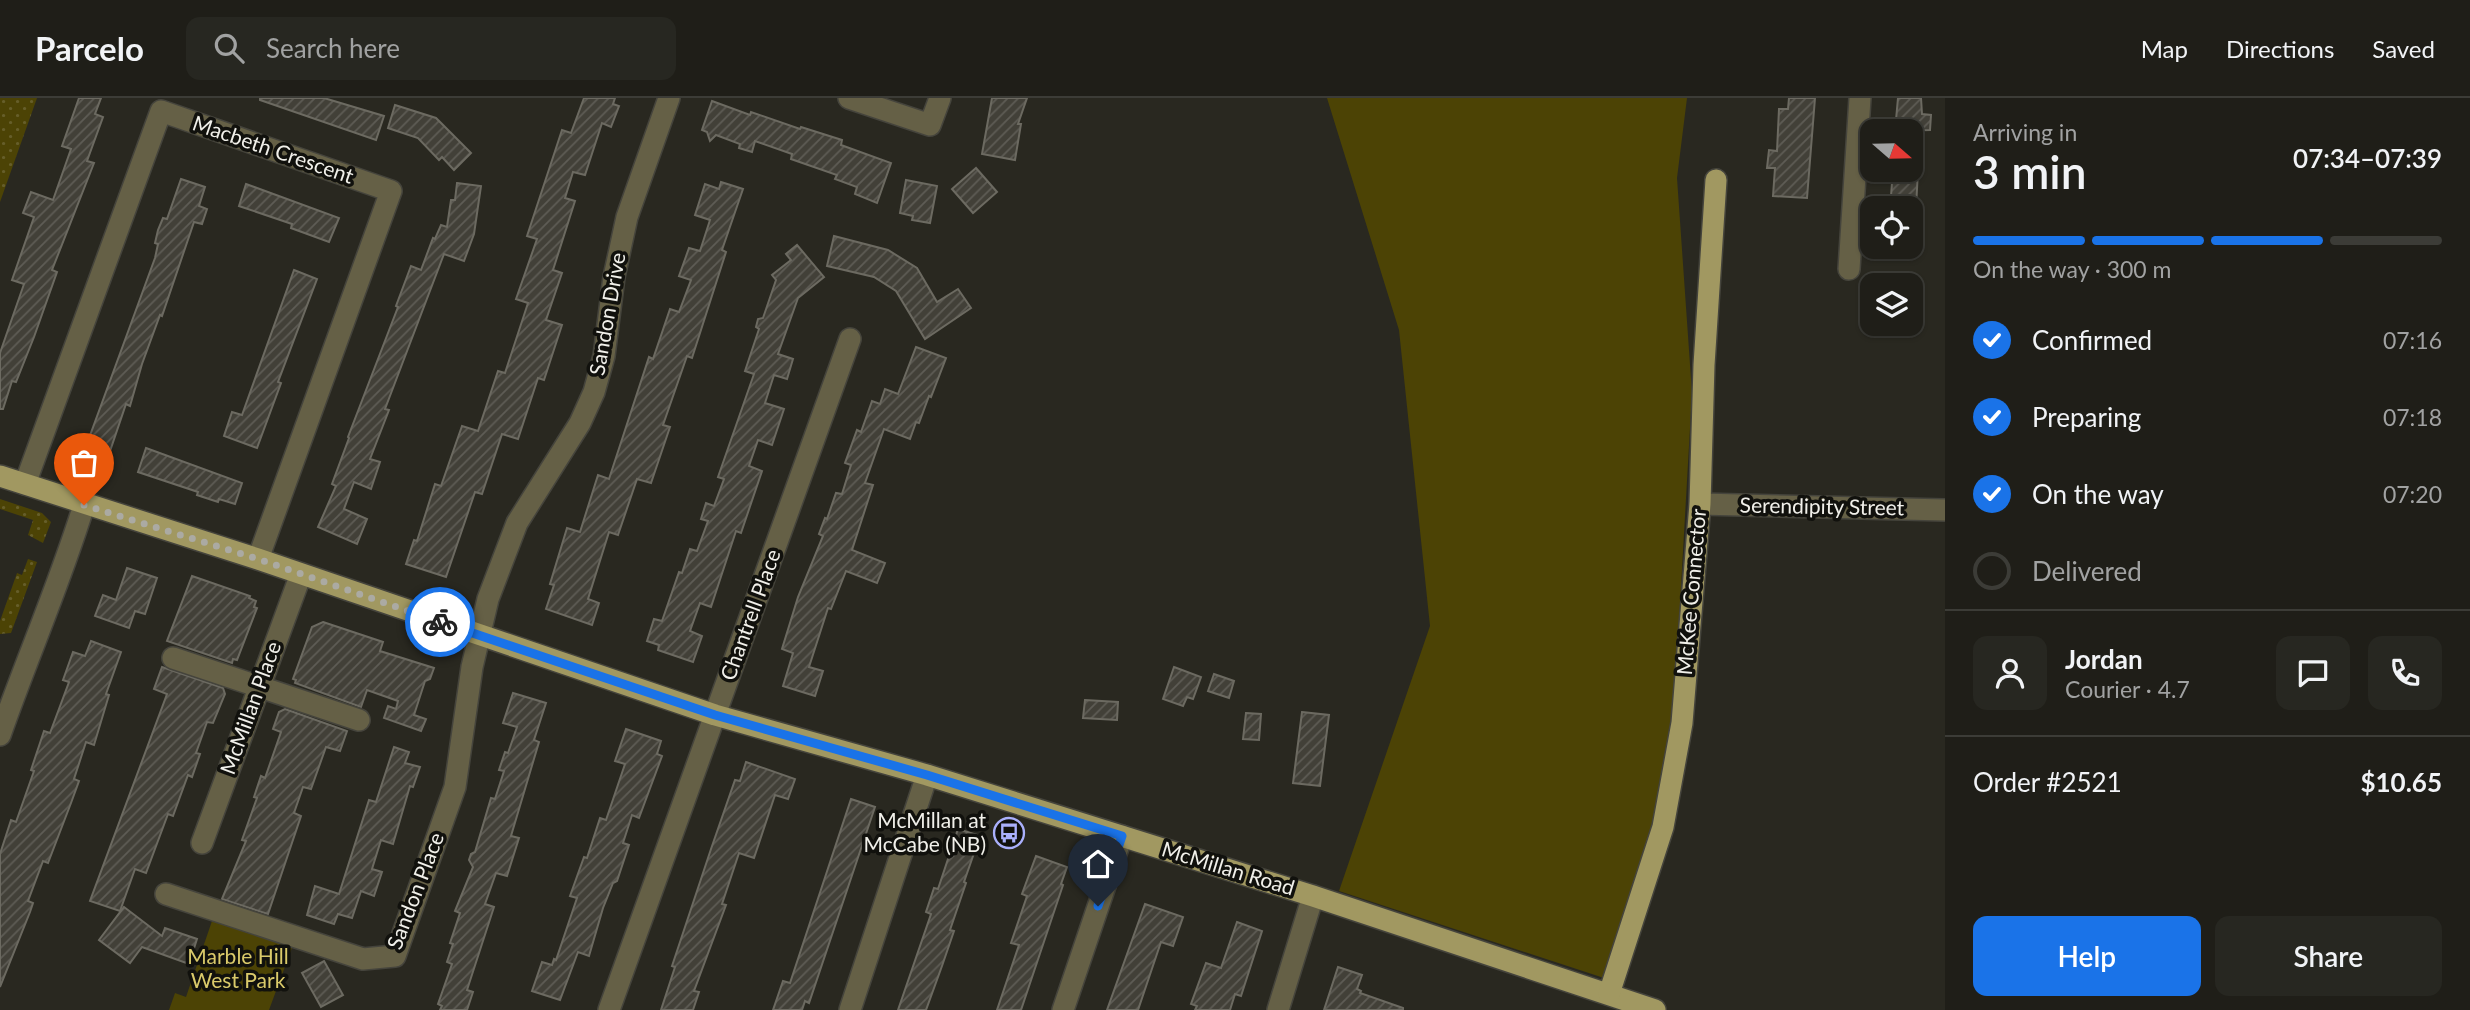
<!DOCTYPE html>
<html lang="en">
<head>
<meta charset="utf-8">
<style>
  body { margin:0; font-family:Lato,sans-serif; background:#272721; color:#f1f3f6; height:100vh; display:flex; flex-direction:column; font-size:26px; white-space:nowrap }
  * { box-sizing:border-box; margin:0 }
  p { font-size:23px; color:#a1a2a2 }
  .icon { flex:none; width:38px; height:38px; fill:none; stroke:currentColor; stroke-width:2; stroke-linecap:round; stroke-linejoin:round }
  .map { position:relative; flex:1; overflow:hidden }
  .details { display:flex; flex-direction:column; background:#1f1e18; width:525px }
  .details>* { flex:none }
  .needle { width:46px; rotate:110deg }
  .controls { position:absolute; left:1860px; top:21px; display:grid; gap:14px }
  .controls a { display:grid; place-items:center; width:63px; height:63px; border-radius:14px; background:#1f1e18; box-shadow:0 2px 5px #0004,0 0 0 2px #3c3c37; font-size:35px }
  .pin { position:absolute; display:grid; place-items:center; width:60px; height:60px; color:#fff; margin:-72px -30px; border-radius:50% 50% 50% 0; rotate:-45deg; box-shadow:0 0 7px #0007 }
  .pin .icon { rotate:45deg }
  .courier { position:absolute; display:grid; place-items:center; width:70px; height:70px; margin:-35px; border:5px solid #1a73e8; border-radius:50%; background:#fff; color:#222; box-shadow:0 2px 9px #0007 }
  .headline em { font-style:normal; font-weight:600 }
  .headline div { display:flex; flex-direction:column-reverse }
  .headline { display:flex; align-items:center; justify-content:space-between; height:119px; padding:0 28px }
  h1 { font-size:46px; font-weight:600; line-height:52px }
  .bar { display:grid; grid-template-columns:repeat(4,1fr); gap:10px 7px; align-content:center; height:84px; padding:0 28px }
  .bar i { height:9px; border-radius:5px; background:#3c3c37 }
  .bar .selected { background:#1a73e8 }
  .bar p { grid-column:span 4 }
  .line { display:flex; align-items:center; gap:18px; padding:0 28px; border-top:2px solid #3c3c37 }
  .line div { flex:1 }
  .round { display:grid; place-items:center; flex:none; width:74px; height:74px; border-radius:14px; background:#272721 }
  ol { padding:0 28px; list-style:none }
  li { display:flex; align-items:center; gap:21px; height:77px }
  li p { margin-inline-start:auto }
  li .icon { padding:7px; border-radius:50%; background:#1a73e8; color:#fff; stroke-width:4 }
  li:last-child { color:#a1a2a2 }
  li i { width:38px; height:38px; border:4px solid #3c3c37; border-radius:50% }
  .cta { display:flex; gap:14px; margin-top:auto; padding:14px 28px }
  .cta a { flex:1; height:80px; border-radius:14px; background:#1a73e8; color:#fff; font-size:28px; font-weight:600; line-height:80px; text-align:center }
  .cta a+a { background:#272721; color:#f1f3f6 }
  header { display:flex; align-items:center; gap:42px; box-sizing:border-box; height:98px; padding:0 35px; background:#1f1e18; border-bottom:2px solid #3c3c37 }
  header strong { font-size:33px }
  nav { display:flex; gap:38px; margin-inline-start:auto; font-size:24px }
  .search { width:490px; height:63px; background:#272721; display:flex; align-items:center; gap:18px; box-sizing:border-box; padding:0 24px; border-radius:14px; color:#a1a2a2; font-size:26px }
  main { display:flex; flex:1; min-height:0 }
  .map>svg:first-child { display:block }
  .grass { fill:url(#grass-dots) }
  .park { fill:#4c4305 }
  .building { fill:url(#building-hatch); stroke:#6c6a61; stroke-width:2 }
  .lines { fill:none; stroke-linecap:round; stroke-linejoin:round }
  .minor-casing { stroke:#45443c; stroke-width:24 }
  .major-casing { stroke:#45443c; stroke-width:24 }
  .minor { stroke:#656046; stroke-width:21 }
  .major { stroke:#a19861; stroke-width:21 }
  .done { stroke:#abaaa3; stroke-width:7; stroke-dasharray:0 12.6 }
  .route { stroke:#1a73e8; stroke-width:9 }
  .labels { text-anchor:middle; stroke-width:7; stroke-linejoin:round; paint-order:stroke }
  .street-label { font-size:21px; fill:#f1f0ea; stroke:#11110d }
  .poi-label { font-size:21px; fill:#f1f0ea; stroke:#11110d; text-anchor:end }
  .park-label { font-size:21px; fill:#daca6a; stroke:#11110d }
</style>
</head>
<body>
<header>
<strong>Parcelo</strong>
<div class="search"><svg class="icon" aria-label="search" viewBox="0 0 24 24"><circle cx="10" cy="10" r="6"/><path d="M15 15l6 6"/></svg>Search here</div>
<nav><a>Map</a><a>Directions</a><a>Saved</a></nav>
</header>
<main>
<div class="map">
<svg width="1945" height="912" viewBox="0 0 1945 912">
  <defs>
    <pattern id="grass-dots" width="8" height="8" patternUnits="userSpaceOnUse" patternTransform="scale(1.75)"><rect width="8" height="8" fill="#4c4305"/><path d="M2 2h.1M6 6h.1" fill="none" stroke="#665e2a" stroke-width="1.8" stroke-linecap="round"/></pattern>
    <pattern id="building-hatch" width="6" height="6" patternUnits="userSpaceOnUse" patternTransform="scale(1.75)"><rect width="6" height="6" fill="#424038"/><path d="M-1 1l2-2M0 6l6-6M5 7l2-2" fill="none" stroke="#5e5c55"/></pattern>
  </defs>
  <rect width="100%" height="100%" fill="#292820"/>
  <g class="grass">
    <path d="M0,0H37L0,104Z"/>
    <path d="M0,401L42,415L51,424L43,445L28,437L33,422L0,411Z"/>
    <path d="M28,461L37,464L11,535L0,536V523L17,475L22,477Z"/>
  </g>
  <g class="park">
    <path d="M1327,0H1687L1677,80L1692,295L1673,629L1653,734L1604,880L1339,793L1430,528L1399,232Z"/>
    <path d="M213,820L293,847L269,912H169L175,895L186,899Z"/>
  </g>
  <g class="building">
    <path d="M79,0H101L95,16L103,19L87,63L94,65L52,172L57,174L34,239L16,284L12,283L3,311H0V255L24,186L12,182L34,119L23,115L31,94L53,102L71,51L62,48Z"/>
    <path d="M260,0H324L384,18L376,42L260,2Z"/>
    <path d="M584,0H615L613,6L619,8L611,29L602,25L585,77L573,74L565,100L575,103L553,172L562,175L546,222L562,227L544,282L538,280L518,341L502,336L482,396L475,394L446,479L406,466L414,442L417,443L435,386L441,388L462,328L478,333L498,273L505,275L528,205L516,201L537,141L527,138L562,32L571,35Z"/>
    <path d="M992,0H1027L1018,26H1021L1015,62L982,56Z"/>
    <path d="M1789,0H1815L1807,100L1773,98L1775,70H1767L1769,52L1777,53L1779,11H1788Z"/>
    <path d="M1898,0H1921L1922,16L1931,17L1930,32L1895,33Z"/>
    <path d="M712,3L750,17L751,14L800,31L801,29L842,42L841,47L891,65L877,105L855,96L857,89L835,81L837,77L791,61L792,56L755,43L752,54L739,50L740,46L716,37L710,43L707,34L702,32Z"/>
    <path d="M395,7L436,20L471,55L454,72L442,59L439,62L418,40L388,30Z"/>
    <path d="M976,70L997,94L973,115L952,91Z"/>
    <path d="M1893,72H1918L1916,110H1894L1895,98H1891Z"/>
    <path d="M181,81L205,89L199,108L207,111L202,126L194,124L162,218L160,217L142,266L130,308L126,306L107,362L84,354L155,160L158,146L155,145L158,132L163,120L167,121Z"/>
    <path d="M906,82L937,88L930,125L912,122L913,118L900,115Z"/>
    <path d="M721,84L743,91L722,152L726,154L692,260L687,258L663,327L670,329L651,385L637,381L618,437L609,434L588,501L599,505L592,527L546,511L554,487L550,486L567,430L580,434L598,377L609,381L649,259L653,261L670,211L679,214L691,182L679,178L689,150L700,153L710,122L695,117L705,86L719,91Z"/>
    <path d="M457,85L481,88L474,136L464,163L444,156L385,311L389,312L370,361L380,364L371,391L354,384L344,411L367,421L357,446L318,429L336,388L332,386L349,340L348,339L398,209L396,208L411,168L421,172L433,140L435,141L441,127L447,129L451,102H455Z"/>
    <path d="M246,86L339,120L329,144L291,130L292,126L239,108Z"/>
    <path d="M834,138L888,152L917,170L937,204L958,191L971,210L925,241L896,193L874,179L827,168Z"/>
    <path d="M797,147L824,179L798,200L778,256L793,261L787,281L774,277L765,305L784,311L772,347L758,342L749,368L762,373L741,435L736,433L711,509L700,505L690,533L702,538L693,564L658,552L659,547L647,543L654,521L662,523L679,474L682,475L690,451L697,453L708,423L701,421L706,405L714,408L724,381L718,379L754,276L745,273L759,231L756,229L758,221L763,220L776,182L772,177L791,162L786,156Z"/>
    <path d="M294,172L317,181L278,284L281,285L257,350L224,338L232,314L242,317Z"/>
    <path d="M916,249L946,260L931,299L929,298L919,325L916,324L910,341L884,331L865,385L873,387L852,452L885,465L877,485L846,473L831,511L828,510L809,569L823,573L815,598L783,588L793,555L782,551L798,499L823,438L819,436L825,420L827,421L836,395L842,396L851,367L845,365L857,332L861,334L872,303L880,306L885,291L898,296Z"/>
    <path d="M146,350L242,385L235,406L219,401L218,404L197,397L198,394L138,374Z"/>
    <path d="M127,470L157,480L145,516L135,513L129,530L95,518L103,497L116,502Z"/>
    <path d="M192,478L250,498L249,500L256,503L254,509L257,510L237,562L233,561L232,565L167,543Z"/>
    <path d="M323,524L383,544L380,553L434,570L430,581L425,583L414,617L426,621L421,633L384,620L388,608L396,611L398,603L367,592L361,609L295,585L296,582L293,581L312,529Z"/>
    <path d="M91,543L121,554L106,596L109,597L94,647L86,644L74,681L79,683L71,705L48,765L43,763L28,803L33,805L30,814L0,889V756L11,722L16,724L34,673L31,672L44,633L50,635L69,584L63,582L73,554L85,558Z"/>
    <path d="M162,569L223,590L225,596L213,625L207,624L196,655L200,656L192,679L188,677L173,718L168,716L146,775L135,771L120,813L90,803L167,596L154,591Z"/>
    <path d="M1174,569L1201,579L1193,601L1187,599L1183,608L1163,601Z"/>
    <path d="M1214,576L1234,583L1229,600L1208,593Z"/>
    <path d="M513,595L546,605L534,642L539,644L511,738L519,740L507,778L496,775L485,806L494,809L467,892L473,894L467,912H440L442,908L438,906L452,866L447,864L453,846L450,845L460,815L455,813L473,769L469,762L471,756L475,754L491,700L495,701L504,673L499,672L505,654L508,655L517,629L503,625Z"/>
    <path d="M1085,602L1118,604L1117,622L1083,620Z"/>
    <path d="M285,611L347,633L340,653L326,649L311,691L303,689L294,715L301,718L268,816L222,801L246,743L242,742L257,700L254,699L261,678L265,680L281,634L273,631L279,614Z"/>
    <path d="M1302,614L1329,617L1320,688L1293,685Z"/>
    <path d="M1246,615L1261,616L1259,642L1243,641Z"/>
    <path d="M626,631L661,643L657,656L662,658L639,720L632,717L623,745L629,747L617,783L613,785L603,810L589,858L578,854L560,902L532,893L542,864L552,867L554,861L556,862L577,800L570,798L584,759L587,760L600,720L606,722L625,666L615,663Z"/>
    <path d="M394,649L409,654L405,665L420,669L413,689L410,688L393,746L381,742L372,771L382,774L374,798L361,793L352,820L338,816L334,826L307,817L315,788L339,796L369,702L376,704Z"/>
    <path d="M746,664L795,681L788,701L775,697L754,760L739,755L722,806L726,807L694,893L699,894L693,912H661L675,869L672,868L711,751L735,682L740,683Z"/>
    <path d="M851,701L875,709L809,905L805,903L802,912H773L783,883L790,885Z"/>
    <path d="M958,731L980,738L964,784L966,785L950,832L954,833L942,868L926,912H898L931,816L926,814L934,790L938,791Z"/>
    <path d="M1036,758L1067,769L1061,786L1063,787L1021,912H997L1019,847L1011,845L1027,798L1022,796Z"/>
    <path d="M1145,806L1183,819L1173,848L1161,844L1138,912H1107Z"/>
    <path d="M124,809L162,838L165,830L197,841L189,866L142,849L130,865L99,842Z"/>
    <path d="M1237,824L1262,833L1241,898L1235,896L1230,912H1195L1197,908L1191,906L1206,865L1221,870Z"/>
    <path d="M324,863L343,897L321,909L302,875Z"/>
    <path d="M1338,869L1362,877L1357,891L1361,893L1360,895L1403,910V912H1324Z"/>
  </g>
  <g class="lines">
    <g class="minor-casing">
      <g id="minor">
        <path d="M849,0L930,27L940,0"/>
        <path d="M1849,171L1860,0"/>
        <path d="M25,386L161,13L391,93L258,461"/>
        <path d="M1700,406L1945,412"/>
        <path d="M173,560L359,622"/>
        <path d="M0,637C27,560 60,485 84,407"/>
        <path d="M202,745L301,476"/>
        <path d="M166,796L363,861L395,858L455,689L472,569L488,501L517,425L580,325L594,294L604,258L614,179L627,119L669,0"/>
        <path d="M609,912L850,241"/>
        <path d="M850,912L927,677"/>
        <path d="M1063,912L1122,738"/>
        <path d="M1278,912L1313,798"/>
      </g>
    </g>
    <g class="major-casing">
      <g id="major">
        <path d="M0,378L258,461L715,617L927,677L1313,798L1655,912"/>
        <path d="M1609,896L1663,729L1682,625L1700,406L1704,267L1716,82"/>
      </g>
    </g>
    <use href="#minor" class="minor"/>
    <use href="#major" class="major"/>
  </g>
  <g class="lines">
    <path class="done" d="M84,407L258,461L440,524"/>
    <path class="route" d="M440,524L715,617L927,677L1122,738L1098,808"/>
  </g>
  <defs>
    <g id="bus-ring" transform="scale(1.575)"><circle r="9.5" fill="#11110d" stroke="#aab0fc" stroke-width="1.5"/><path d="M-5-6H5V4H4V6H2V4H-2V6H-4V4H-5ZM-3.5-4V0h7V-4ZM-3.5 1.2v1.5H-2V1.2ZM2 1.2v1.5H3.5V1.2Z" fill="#aab0fc"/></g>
  </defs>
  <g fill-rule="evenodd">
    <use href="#bus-ring" x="1009" y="735"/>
  </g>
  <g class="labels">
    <g class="street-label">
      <text transform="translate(273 52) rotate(19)" y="7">Macbeth Crescent</text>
      <text transform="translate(608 216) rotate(-80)" y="7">Sandon Drive</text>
      <text transform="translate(1822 409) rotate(1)" y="7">Serendipity Street</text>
      <text transform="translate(1692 494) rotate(-85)" y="7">McKee Connector</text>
      <text transform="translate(751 517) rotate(-70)" y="7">Chantrell Place</text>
      <text transform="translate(251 610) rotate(-70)" y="7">McMillan Place</text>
      <text transform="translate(1228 771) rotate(17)" y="7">McMillan Road</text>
      <text transform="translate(416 793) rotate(-69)" y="7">Sandon Place</text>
    </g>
    <g class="poi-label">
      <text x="986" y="730">McMillan at<tspan x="986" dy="24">McCabe (NB)</tspan></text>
    </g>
    <g class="park-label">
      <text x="238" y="866">Marble Hill<tspan x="238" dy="24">West Park</tspan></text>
    </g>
  </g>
</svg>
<div class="controls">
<a><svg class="needle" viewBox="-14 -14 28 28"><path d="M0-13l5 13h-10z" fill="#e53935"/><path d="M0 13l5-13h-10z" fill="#a1a2a2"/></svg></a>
<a><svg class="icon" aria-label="locate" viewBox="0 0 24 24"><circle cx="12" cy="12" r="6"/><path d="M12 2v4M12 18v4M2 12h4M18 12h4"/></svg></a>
<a><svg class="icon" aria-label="layers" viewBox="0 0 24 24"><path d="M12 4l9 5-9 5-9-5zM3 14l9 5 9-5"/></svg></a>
</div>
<div class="pin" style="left:84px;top:407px;background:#ea580c"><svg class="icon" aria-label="bag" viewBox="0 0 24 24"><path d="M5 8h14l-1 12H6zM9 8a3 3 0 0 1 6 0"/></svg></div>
<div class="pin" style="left:1098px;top:808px;background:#1f2937"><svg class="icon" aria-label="home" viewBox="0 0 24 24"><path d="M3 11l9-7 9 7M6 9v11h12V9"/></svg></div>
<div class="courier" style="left:440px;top:524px"><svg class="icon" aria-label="bike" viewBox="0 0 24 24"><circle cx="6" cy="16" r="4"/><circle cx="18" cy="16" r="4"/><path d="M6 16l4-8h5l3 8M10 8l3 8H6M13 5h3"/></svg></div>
</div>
<section class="details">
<div class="headline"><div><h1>3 min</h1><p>Arriving in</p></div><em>07:34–07:39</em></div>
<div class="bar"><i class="selected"></i><i class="selected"></i><i class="selected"></i><i></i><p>On the way · 300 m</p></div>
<ol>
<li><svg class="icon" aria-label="check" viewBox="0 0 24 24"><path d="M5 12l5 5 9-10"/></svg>Confirmed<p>07:16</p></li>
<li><svg class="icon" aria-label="check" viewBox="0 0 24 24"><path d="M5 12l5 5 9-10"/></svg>Preparing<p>07:18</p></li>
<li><svg class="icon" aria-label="check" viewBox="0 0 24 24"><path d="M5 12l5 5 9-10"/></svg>On the way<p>07:20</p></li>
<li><i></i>Delivered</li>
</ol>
<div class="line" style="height:126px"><a class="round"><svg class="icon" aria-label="person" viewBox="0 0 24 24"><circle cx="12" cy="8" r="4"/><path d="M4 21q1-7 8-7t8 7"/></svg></a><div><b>Jordan</b><p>Courier · 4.7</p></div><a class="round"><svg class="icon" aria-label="chat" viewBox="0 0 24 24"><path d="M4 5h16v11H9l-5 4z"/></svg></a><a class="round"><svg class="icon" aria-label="phone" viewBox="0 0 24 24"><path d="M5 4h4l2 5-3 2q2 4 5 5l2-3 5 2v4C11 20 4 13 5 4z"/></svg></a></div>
<div class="line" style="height:91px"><div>Order #2521</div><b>$10.65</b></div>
<div class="cta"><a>Help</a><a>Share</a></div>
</section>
</main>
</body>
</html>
